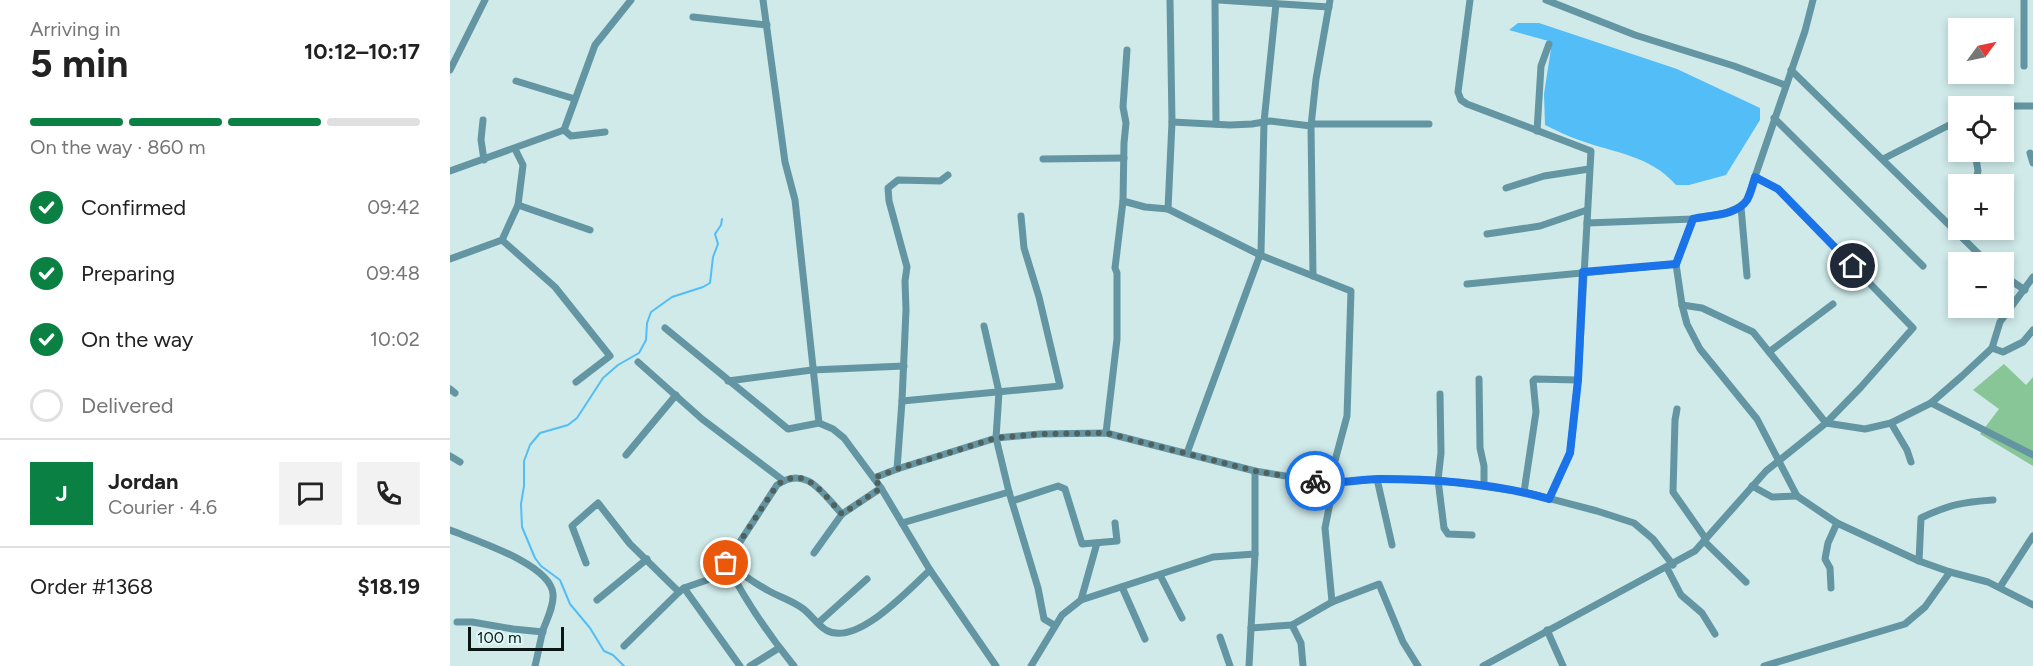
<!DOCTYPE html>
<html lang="en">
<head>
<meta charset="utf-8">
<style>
  body { margin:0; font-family:Figtree,sans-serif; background:#f2f2f2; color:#222; height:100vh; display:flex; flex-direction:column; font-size:22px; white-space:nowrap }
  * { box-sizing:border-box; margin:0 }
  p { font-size:20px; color:#767676 }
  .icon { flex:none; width:33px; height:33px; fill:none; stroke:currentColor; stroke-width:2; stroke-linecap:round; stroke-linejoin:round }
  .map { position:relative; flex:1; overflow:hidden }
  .side { display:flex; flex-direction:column; background:#fff; width:450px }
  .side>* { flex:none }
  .needle { width:39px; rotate:57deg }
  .tools { position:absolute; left:1498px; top:18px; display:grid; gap:12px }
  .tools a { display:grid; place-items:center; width:66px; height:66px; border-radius:0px; background:#fff; box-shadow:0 3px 9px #0003; font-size:30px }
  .scale { position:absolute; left:18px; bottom:15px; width:96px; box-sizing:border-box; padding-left:6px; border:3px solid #0b1514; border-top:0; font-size:16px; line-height:21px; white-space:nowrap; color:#0b1514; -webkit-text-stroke:4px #dcf7f6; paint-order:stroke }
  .pin { position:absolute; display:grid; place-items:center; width:51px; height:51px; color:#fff; margin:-26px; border:3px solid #fff; border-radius:50%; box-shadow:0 2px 6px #0007 }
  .courier { position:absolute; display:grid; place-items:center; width:60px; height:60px; margin:-30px; border:4px solid #1a73e8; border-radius:50%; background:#fff; color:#222; box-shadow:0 2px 8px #0007 }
  .head em { font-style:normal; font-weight:700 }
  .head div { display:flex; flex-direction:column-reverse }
  .head { display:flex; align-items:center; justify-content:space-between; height:102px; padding:0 30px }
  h1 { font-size:39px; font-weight:700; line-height:45px }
  .bar { display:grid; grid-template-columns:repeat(4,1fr); gap:9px 6px; align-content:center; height:72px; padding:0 30px }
  .bar i { height:8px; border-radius:4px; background:#e0e0e0 }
  .bar .on { background:#0b8043 }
  .bar p { grid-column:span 4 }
  .line { display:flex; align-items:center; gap:15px; padding:0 30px; border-top:2px solid #e0e0e0 }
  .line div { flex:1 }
  .round { display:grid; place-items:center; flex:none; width:63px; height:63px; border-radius:0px; background:#f2f2f2 }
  ol { padding:0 30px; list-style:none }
  li { display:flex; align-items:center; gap:18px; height:66px }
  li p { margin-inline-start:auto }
  li .icon { padding:6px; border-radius:50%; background:#0b8043; color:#fff; stroke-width:4 }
  li:last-child { color:#767676 }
  li i { width:33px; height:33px; border:3px solid #e0e0e0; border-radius:50% }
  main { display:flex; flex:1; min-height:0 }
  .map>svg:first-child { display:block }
  .green { fill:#88c697 }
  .water { fill:#53bdf8 }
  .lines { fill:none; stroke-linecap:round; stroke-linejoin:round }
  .stream { stroke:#53bdf8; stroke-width:2 }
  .street { stroke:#6396a2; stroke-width:7 }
  .done { stroke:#50605f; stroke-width:6; stroke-dasharray:0 10.8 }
  .route { stroke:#1a73e8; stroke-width:8 }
</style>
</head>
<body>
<main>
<section class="side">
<div class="head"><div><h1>5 min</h1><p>Arriving in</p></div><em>10:12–10:17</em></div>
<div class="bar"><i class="on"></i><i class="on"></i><i class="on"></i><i></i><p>On the way · 860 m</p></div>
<ol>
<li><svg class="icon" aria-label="check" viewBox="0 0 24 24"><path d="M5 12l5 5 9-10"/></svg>Confirmed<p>09:42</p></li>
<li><svg class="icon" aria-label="check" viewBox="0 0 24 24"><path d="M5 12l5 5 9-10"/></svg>Preparing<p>09:48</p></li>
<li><svg class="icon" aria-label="check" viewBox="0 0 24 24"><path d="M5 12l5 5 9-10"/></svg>On the way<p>10:02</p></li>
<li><i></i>Delivered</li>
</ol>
<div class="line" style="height:108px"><b class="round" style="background:#0b8043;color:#fff">J</b><div><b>Jordan</b><p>Courier · 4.6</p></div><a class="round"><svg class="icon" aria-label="chat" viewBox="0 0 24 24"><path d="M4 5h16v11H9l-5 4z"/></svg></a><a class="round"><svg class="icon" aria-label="phone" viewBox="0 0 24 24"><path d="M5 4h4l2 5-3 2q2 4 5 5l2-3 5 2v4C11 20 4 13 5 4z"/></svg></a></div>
<div class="line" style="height:78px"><div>Order #1368</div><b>$18.19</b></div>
</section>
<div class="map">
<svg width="1583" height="666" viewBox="0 0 1583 666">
  <rect width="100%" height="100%" fill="#cfeae9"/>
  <path class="green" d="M1554,364L1576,385L1583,377V466L1530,434L1549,409L1523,390Z"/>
  <path class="water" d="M1068,23H1089L1227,69L1310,108V120L1276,175L1239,185H1226C1200,155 1164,153 1129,140C1117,136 1106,130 1095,125L1094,94L1102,42L1059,30Z"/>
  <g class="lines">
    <path class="stream" d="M174,666L163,655L154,651L140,628L120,604L110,580L91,566L85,558L72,527L71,504L74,486V461L80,445L90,433L118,425L127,418L153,378L168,365L189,353L196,340L197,323L201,312L222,297L253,287L260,283L263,257L268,244L265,234L271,225L272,219"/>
    <g class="street">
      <path d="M313,0L335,162L345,200L369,423"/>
      <path d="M720,0L722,122"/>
      <path d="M765,0L766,124"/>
      <path d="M769,0L879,7"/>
      <path d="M1020,0L1008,92L1011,100L1017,104L1141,151L1137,223L1243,219L1226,264L1232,305L1237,324L1250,349L1307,419L1347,496L1387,523L1469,561L1500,572L1538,582L1583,605"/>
      <path d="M1096,0L1185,35L1284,66L1335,85"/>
      <path d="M243,17L317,25"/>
      <path d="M1574,66V0"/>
      <path d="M0,70L35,0"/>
      <path d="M1341,70L1537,262"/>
      <path d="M66,81L125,99"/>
      <path d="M1542,106H1583"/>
      <path d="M1324,118L1473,266"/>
      <path d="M33,120L31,140L34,160"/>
      <path d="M862,124H979"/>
      <path d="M861,126L863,276"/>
      <path d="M114,130L121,136L155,132"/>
      <path d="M1087,131L1091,66L1099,44"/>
      <path d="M1525,152L1528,171L1525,184"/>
      <path d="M1580,153L1583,163"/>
      <path d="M593,159L674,158"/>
      <path d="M1433,159L1509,120"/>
      <path d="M0,171L114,130L145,45L181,0"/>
      <path d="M1056,188L1094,176L1139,169"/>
      <path d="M673,201L695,207L718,209L722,122L780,125L802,124L820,121L861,126L866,79L880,0"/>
      <path d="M68,205L140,230"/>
      <path d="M1291,207L1297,276"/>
      <path d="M718,209L810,255L901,291L897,416L879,483"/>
      <path d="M1243,219C1261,215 1284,215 1297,200L1355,31L1363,0"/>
      <path d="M1037,234L1090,226L1137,210"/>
      <path d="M52,240L105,287L160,356L126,382"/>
      <path d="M0,259L52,240L68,205L73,165L65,149"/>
      <path d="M1554,276L1575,290"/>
      <path d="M1017,284L1226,264"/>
      <path d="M1232,305L1252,308L1303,332L1376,423L1415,429L1441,423L1481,403L1512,376L1542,348L1550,322L1583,277"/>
      <path d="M534,326L549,392L546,438L559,492L588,588L594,619L604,625"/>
      <path d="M215,328L338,429L369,423L383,429L394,438L431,488L480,570L546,666"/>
      <path d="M1542,348L1553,352L1573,342L1583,330"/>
      <path d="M1319,352L1383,304"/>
      <path d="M188,362L252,419L334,481"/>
      <path d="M1029,379L1030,448L1034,466V485"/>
      <path d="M278,381L362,370L454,366"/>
      <path d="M0,389L5,393"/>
      <path d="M990,394L991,453L988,480L994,528L998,534L1022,535"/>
      <path d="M452,401L610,386L589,297L574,248L571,216"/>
      <path d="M1481,403L1583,455"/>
      <path d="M1227,409L1225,420L1223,492L1256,539"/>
      <path d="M1441,423L1457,450L1461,462"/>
      <path d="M656,433L667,339V273L665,268L673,201L674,143L676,123L673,107L677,50"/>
      <path d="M737,453L811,252L814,122L826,4"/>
      <path d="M176,455L226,395"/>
      <path d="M0,456L10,462"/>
      <path d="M447,469L452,401L456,310L455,281L457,267L439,201L438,188L448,180L490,181L498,175"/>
      <path d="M424,478L447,469L546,438L590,434L656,433L805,471L879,483L927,479L988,480L1074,492L1147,511L1184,523L1203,539L1223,565"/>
      <path d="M927,479L942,545"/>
      <path d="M1302,486L1322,497L1347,496"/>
      <path d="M1074,492L1086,412L1083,381L1085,379L1128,380"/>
      <path d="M1099,499L1120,453L1128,380L1137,223"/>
      <path d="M562,501L608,486L615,489L632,544L667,541L665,523"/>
      <path d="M452,523L559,492"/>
      <path d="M0,530C24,540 101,564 103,594C104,606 97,619 93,630C90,642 88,654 85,666"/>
      <path d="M1254,541L1296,582"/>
      <path d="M364,553L392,514L431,488"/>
      <path d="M1469,561L1471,518C1498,505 1512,502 1543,500"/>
      <path d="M136,563L122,526L148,503L180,544L229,592"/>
      <path d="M276,563C290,572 304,583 319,591C330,597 343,601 352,608C361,614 367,625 376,630C406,648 459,589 480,570"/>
      <path d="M276,563C295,600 318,634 344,666"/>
      <path d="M1217,568L1231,595L1252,613L1265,634"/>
      <path d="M710,575L732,618"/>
      <path d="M672,587L695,639"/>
      <path d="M1550,587L1583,536"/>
      <path d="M234,588L290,666"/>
      <path d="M1381,588L1380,568L1375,559L1378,543L1387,523"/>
      <path d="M147,600L197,559"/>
      <path d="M631,600L647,543"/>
      <path d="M882,602L875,528L884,483"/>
      <path d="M7,622H22L63,629L93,632"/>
      <path d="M368,623L417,579"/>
      <path d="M842,625L851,643L853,666"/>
      <path d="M801,628L842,625L882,602L929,584L953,642L968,666"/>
      <path d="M1097,630L1113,666"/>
      <path d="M770,637L780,666"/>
      <path d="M174,646L229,592L234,588L257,580L271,571L327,485C356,464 373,494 392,514"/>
      <path d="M300,666L329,648"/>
      <path d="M581,666L612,615L631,600L763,557L805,554"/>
      <path d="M799,666L805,554V471"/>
      <path d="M1033,666L1245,551L1316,471L1376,423L1411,387L1463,328L1328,189L1305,177"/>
      <path d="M1314,666L1455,624L1475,607L1500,572"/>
    </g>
  </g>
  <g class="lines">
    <path class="done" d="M276,563L327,485C356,464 373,494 392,514L431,488L424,478L447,469L546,438L590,434L656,433L805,471L865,481"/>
    <path class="route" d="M865,481C887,485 908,479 930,479C987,479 1044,483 1099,499L1120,453L1128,380L1133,272L1226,264L1243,219C1259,215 1287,216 1297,200C1301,193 1303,184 1305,177L1328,189L1403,266"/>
  </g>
</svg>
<div class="tools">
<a><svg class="needle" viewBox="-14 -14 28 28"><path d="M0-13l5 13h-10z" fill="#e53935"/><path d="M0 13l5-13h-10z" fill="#767676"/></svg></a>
<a><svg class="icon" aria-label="locate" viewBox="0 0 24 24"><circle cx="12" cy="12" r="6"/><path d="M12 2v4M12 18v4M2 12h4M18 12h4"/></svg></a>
<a>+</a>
<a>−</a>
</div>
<div class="scale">100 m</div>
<div class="pin" style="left:276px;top:563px;background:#ea580c"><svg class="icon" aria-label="bag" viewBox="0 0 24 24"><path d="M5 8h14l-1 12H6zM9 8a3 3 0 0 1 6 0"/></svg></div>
<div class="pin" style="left:1403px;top:266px;background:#1f2937"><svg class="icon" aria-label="home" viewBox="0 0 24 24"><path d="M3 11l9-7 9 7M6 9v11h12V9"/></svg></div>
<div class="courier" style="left:865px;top:481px"><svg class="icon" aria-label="bike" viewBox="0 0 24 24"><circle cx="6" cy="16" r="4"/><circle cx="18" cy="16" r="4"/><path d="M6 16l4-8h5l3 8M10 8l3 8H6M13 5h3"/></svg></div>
</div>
</main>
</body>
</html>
